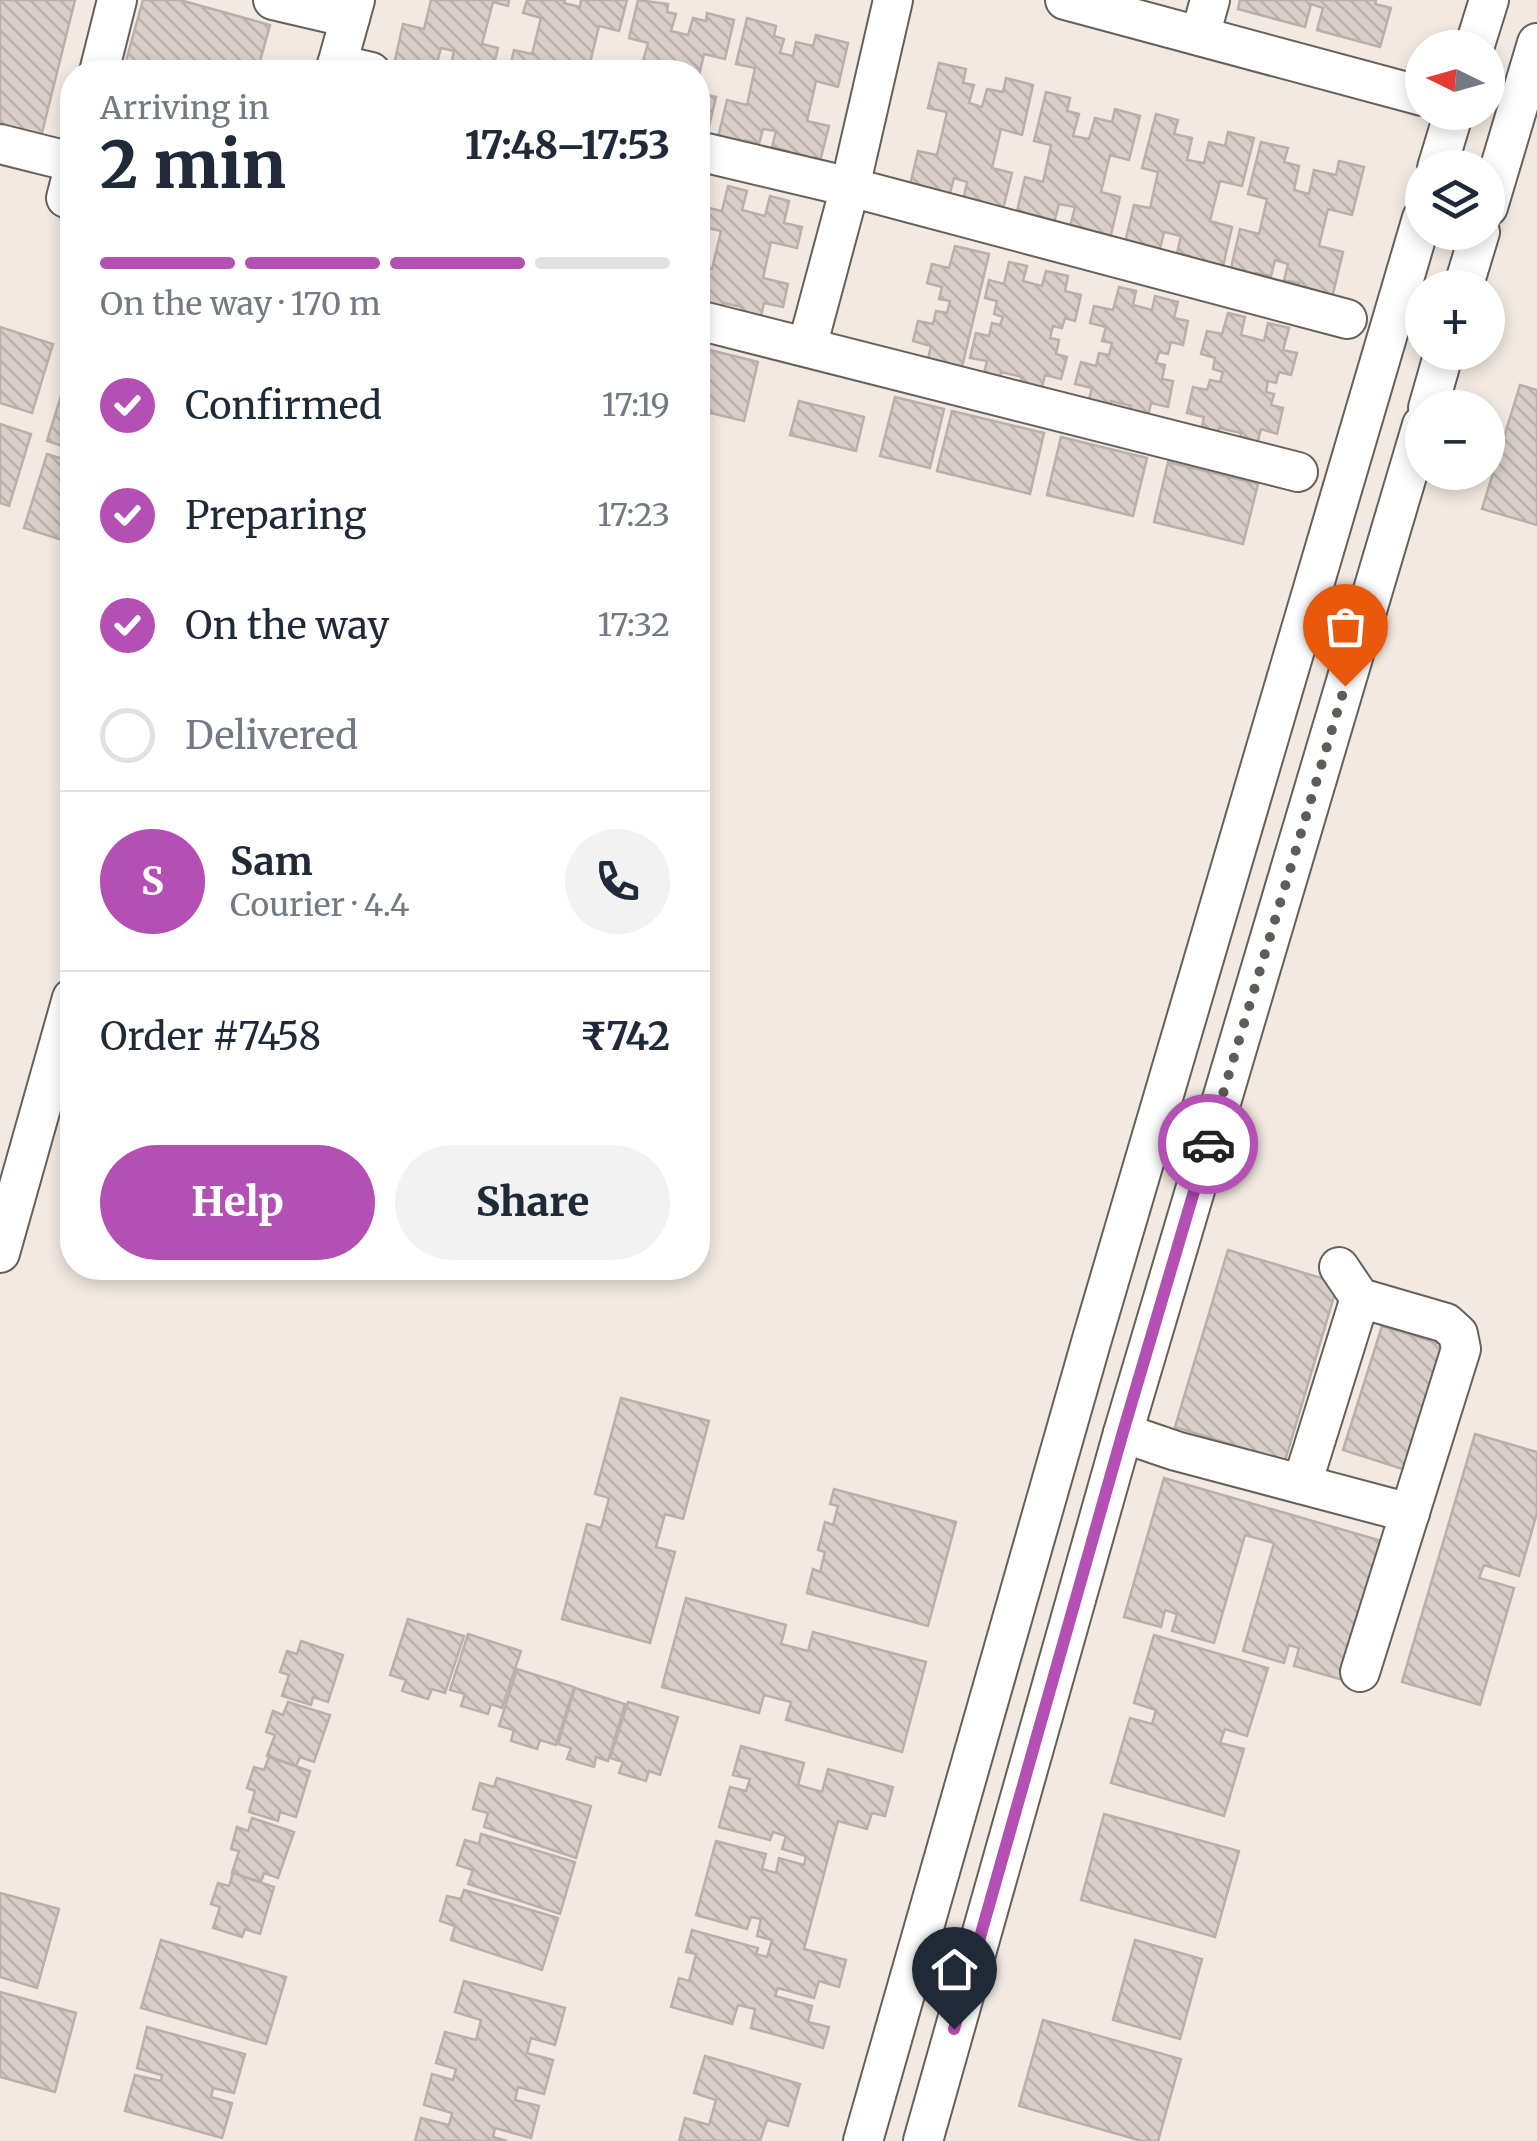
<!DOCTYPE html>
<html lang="en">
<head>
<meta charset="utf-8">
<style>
  body { margin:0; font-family:Merriweather,serif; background:#f2f2f3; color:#1f2937; height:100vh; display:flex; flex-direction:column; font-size:38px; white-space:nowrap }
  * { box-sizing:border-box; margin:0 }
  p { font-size:32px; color:#747a83 }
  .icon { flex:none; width:55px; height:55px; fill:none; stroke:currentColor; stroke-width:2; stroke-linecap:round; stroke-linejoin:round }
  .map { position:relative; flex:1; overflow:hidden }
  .side { position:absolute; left:60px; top:60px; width:650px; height:1220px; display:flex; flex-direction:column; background:#fff; border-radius:40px; box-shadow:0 5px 15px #0003 }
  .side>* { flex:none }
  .needle { width:65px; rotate:275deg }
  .tools { position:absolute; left:1405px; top:30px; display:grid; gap:20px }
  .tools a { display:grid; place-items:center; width:100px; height:100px; border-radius:50%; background:#fff; box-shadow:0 5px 15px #0003; font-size:50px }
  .pin { position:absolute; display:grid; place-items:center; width:85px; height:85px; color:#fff; margin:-102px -42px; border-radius:50% 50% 50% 0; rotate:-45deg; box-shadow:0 0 10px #0007 }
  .pin .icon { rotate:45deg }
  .courier { position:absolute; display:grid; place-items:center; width:100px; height:100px; margin:-50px; border:8px solid #b44fb4; border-radius:50%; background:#fff; color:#222; box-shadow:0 2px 12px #0007 }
  .overview em { font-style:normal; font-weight:800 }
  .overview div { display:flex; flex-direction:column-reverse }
  .overview { display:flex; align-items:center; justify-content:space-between; height:170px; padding:0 40px }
  h1 { font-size:65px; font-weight:800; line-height:75px }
  .bar { display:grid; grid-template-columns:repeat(4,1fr); gap:15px 10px; align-content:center; height:120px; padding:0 40px }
  .bar i { height:12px; border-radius:8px; background:#e0e1e3 }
  .bar .active { background:#b44fb4 }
  .bar p { grid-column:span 4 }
  .line { display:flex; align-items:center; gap:25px; padding:0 40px; border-top:2px solid #e0e1e3 }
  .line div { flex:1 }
  .round { display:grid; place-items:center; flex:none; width:105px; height:105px; border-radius:52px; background:#f2f2f3 }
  ol { padding:0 40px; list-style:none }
  li { display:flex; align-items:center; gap:30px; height:110px }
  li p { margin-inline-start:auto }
  li .icon { padding:10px; border-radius:50%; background:#b44fb4; color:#fff; stroke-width:4 }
  li:last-child { color:#747a83 }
  li i { width:55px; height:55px; border:5px solid #e0e1e3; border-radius:50% }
  .button { display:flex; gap:20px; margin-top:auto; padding:20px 40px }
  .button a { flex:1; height:115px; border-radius:60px; background:#b44fb4; color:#fff; font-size:40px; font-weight:800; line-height:115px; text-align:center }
  .button a+a { background:#f2f2f3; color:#1f2937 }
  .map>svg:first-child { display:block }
  .building { fill:url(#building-back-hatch); stroke:#baafab; stroke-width:2.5 }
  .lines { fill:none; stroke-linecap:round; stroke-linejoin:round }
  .minor-casing { stroke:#676059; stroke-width:42 }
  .minor { stroke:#fff; stroke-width:38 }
  .done { stroke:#605b57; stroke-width:10; stroke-dasharray:0 18 }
  .route { stroke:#b44fb4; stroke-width:12 }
</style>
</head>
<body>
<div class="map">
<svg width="1537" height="2141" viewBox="0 0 1537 2141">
  <defs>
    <pattern id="building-back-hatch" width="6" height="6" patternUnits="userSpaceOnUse" patternTransform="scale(2.5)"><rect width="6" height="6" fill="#d9cfca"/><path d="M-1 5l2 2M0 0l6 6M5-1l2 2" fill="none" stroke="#b9b1ac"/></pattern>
  </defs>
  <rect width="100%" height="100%" fill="#f2eae2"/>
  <g class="building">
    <path d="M0,0H75L41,137L0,126Z"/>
    <path d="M143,0H180L270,25L257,72H123Z"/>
    <path d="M431,0H509L508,6L493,2L482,44L498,48L492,72L450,70L454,51L441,48L436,66L423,63L420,72L393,69L403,24L424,29Z"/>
    <path d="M527,0H565L564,3L580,7L581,0H627L619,31L599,26L588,71L596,72H509L514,50L532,54L541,18L523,13Z"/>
    <path d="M638,0L668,4L667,12L676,14L671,31L688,35L693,18L706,21L707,13L734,20L725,59L704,54L698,80V72H640L648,43L629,38Z"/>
    <path d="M1240,0H1376L1375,4L1391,8L1380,47L1317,30L1323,8L1311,4L1305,27L1238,9Z"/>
    <path d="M747,18L776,26L774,36L784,39L780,53L793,56L796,42L813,46L816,35L848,43L838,87L816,81L807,121L829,126L818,169L785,161L788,151L772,147L776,131L763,129L759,144L745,140L742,152L716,146L727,100L747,105L755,68L736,64Z"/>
    <path d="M939,63L966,69L963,83L974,85L969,103L982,107L987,89L1003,92L1006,78L1033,85L1022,135L1001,129L992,168L1012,173L1000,221L963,201L967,182L954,178L949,197L907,198L918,151L937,155L947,112L928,108Z"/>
    <path d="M1046,92L1070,98L1067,111L1079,114L1073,136L1089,139L1095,118L1112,122L1115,109L1140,116L1129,160L1110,155L1101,192L1120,197L1108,247L1070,227L1075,207L1059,204L1054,223L1014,224L1025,177L1043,182L1051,145L1034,141Z"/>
    <path d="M698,93L716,97L705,143L698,141Z"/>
    <path d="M1156,114L1178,120L1174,134L1192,138L1187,160L1204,163L1209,142L1225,146L1228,132L1254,138L1242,186L1220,181L1210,221L1232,227L1221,275L1187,266L1190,256L1177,253L1181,236L1164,232L1160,249L1149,246L1147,257L1123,251L1134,205L1150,208L1158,172L1142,168Z"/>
    <path d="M1261,142L1288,148L1284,162L1299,166L1294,190L1309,194L1314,170L1336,175L1339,161L1364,167L1352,215L1328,209L1319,246L1343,252L1331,302L1296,294L1299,283L1284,280L1288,264L1275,260L1271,276L1256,273L1254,283L1229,277L1240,229L1259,234L1267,199L1248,194Z"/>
    <path d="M728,186L747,191L742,210L765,216L770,196L789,201L784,223L802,227L797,248L771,242L763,278L788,284L783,307L764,303L760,321L740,316L742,307L723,303L721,312L699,307L702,289L698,288V265L712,269L721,231L699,226L704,207L722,211Z"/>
    <path d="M955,246L989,254L962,367L928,359L931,346L913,341L918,321L933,324L936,311L947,313L950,301L939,299L942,287L927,283L932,264L949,268Z"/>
    <path d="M1009,262L1027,266L1023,281L1042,286L1046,271L1068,276L1065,291L1081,295L1075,321L1065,318L1062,328L1053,326L1050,338L1059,340L1056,354L1067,357L1061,379L1045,375L1041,391L1020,386L1022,377L1001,372L999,381L983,377L987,361L970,358L976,333L989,336L992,323L1000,325L1003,317L994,314L997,301L985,298L989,280L1004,284Z"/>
    <path d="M1119,287L1136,291L1133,305L1152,310L1155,296L1178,302L1174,318L1188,321L1183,345L1171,342L1168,354L1159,352L1156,363L1165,365L1162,379L1173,381L1168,407L1151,403L1147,421L1128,416L1131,406L1111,401L1109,412L1087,407L1092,388L1075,384L1081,362L1096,366L1099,353L1109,355L1112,343L1102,341L1106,327L1090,323L1094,306L1113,310Z"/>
    <path d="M1228,313L1245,317L1241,335L1264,341L1268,323L1289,328L1283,350L1297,353L1291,375L1279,372L1276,383L1268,381L1266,392L1274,394L1271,405L1283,408L1277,434L1261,429L1257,445L1239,441L1241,433L1219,428L1217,435L1201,431L1204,417L1187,413L1193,387L1207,390L1210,380L1220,382L1223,372L1213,369L1215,358L1201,354L1207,331L1222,334Z"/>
    <path d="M0,327L53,344L32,413L0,403Z"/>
    <path d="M698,347L758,362L744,421L698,410Z"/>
    <path d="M69,370L72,371V449L47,441Z"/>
    <path d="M1520,385L1537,390V525L1482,509Z"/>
    <path d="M895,397L944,409L930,468L880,456Z"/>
    <path d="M799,401L864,417L856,451L790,435Z"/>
    <path d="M952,411L1044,433L1030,494L937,471Z"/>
    <path d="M0,424L31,434L9,506L0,503Z"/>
    <path d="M1061,437L1147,458L1133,516L1047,495Z"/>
    <path d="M47,454L72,462V543L24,528Z"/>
    <path d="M1168,462L1258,484L1243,544L1154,522Z"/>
    <path d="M1228,1250L1338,1283L1285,1461L1175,1427Z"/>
    <path d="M1382,1326L1454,1348L1415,1473L1343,1450Z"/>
    <path d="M621,1398L709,1421L683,1519L665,1514L656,1547L675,1552L650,1643L562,1619L587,1524L601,1528L609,1498L595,1494Z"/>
    <path d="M1475,1434L1537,1452V1513L1519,1576L1484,1565L1479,1578L1514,1588L1480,1705L1402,1682Z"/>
    <path d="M1164,1478L1382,1541L1343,1680L1294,1666L1299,1648L1289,1645L1284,1663L1243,1651L1274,1543L1245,1535L1214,1643L1172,1631L1177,1614L1165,1610L1161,1627L1124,1617Z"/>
    <path d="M834,1489L956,1522L928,1626L807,1593L813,1569L820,1572L825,1552L818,1550L825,1522L833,1525L838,1506L830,1504Z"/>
    <path d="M686,1598L786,1625L781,1644L808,1651L813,1632L926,1662L902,1752L786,1720L791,1702L764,1695L759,1713L662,1687Z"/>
    <path d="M408,1619L464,1636L445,1693L432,1689L428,1699L402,1691L406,1680L390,1675Z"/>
    <path d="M468,1634L521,1651L502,1708L491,1704L488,1714L461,1706L465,1694L450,1690Z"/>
    <path d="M1154,1635L1268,1668L1247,1736L1225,1729L1220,1743L1244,1749L1224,1816L1111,1783L1130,1718L1152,1724L1156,1710L1134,1703Z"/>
    <path d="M301,1641L343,1655L328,1702L313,1697L311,1705L282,1696L289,1675L280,1672L287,1651L297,1654Z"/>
    <path d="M517,1669L574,1687L556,1745L540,1740L537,1749L511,1741L514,1730L499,1726Z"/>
    <path d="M575,1688L625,1704L608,1761L596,1757L594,1767L567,1759L571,1748L558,1744Z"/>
    <path d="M288,1702L330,1715L314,1762L300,1757L296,1766L267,1756L275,1735L266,1732L273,1711L283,1715Z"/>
    <path d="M628,1702L678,1717L660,1775L649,1771L646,1781L619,1773L623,1762L610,1758Z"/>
    <path d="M741,1746L804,1763L798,1785L822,1792L828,1769L893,1787L885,1816L872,1813L867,1829L838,1821L804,1949L846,1960L839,1987L819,1981L814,1998L778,1988L775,1996L812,2006L808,2022L829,2027L823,2048L751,2028L755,2009L738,2005L732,2024L671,2007L679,1978L689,1981L696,1954L686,1952L692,1930L758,1948L756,1954L767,1957L772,1940L757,1936L761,1919L751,1917L747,1929L696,1915L716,1841L766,1854L762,1869L776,1873L779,1858L804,1865L806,1856L782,1849L786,1836L773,1832L770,1840L719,1827L730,1787L746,1791L750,1779L733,1775Z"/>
    <path d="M269,1757L310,1771L296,1817L280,1812L278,1821L249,1812L255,1791L247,1788L254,1767L264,1770Z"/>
    <path d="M497,1778L591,1806L576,1858L484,1827L488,1813L473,1809L480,1783L494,1787Z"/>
    <path d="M1104,1814L1239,1851L1215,1937L1081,1900Z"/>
    <path d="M252,1818L294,1832L278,1878L264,1873L261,1882L232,1873L239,1851L231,1849L237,1827L248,1831Z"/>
    <path d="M481,1834L575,1862L560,1914L468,1884L473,1870L457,1865L465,1840L479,1844Z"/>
    <path d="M233,1873L274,1887L260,1934L245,1929L242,1937L213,1928L220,1907L211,1904L218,1883L229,1886Z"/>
    <path d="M464,1890L558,1918L542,1970L451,1940L455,1926L440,1921L447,1896L461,1899Z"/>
    <path d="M0,1893L59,1909L37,1988L0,1977Z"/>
    <path d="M161,1940L286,1977L266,2044L141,2008Z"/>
    <path d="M1135,1940L1202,1959L1180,2039L1113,2020Z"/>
    <path d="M464,1981L565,2008L555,2045L531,2038L527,2053L553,2060L544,2094L518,2087L515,2100L539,2106L531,2138L495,2128L493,2137L507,2141H415L421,2118L449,2125L452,2113L424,2105L432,2074L453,2080L456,2069L436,2063L445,2032L476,2040L481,2020L455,2012Z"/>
    <path d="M0,1992L76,2013L55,2092L0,2077Z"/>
    <path d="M1043,2020L1181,2059L1158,2141H1142L1019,2106Z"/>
    <path d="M147,2027L245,2054L234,2093L213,2088L211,2097L232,2103L222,2138L125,2111L135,2075L161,2081L162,2075L137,2068Z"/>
    <path d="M705,2056L800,2084L788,2126L767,2120L760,2141H679L685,2118L709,2125L716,2100L694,2093Z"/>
  </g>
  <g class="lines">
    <g class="minor-casing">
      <g id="minor">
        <path d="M273,0L350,18"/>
        <path d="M1065,0L1422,96"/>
        <path d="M1200,36L1210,0"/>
        <path d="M1474,48L1489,0"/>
        <path d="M337,64L371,72"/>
        <path d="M99,72L117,0"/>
        <path d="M335,72L355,0"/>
        <path d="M0,144L72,162"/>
        <path d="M698,151L850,187L1347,319"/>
        <path d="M1437,168L1454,112"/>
        <path d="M72,175L66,198L72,200"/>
        <path d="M1488,207L1537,43"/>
        <path d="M1463,288L1480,232"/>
        <path d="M698,320L1298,472"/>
        <path d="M807,347L850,187L893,0"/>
        <path d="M1428,408L1444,352"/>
        <path d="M0,1253L72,998"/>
        <path d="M1339,1267L1360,1298L1446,1323L1458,1334L1461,1349L1360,1672"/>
        <path d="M1123,1433L1176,1451L1410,1513"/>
        <path d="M1302,1484L1360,1298"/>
        <path d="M863,2141L1092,1339L1422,218"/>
        <path d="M923,2141L1123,1433L1422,425"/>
      </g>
    </g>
    <use href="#minor" class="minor"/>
  </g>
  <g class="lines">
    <path class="done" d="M1208,1144L1345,686"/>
    <path class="route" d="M954,2029L1123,1432L1208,1144"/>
  </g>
</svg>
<div class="tools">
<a><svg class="needle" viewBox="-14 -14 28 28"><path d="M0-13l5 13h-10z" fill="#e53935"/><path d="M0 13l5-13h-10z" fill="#747a83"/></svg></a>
<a><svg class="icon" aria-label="layers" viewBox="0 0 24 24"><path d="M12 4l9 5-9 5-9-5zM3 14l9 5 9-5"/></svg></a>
<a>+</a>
<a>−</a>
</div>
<div class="pin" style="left:1345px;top:686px;background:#ea580c"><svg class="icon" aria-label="bag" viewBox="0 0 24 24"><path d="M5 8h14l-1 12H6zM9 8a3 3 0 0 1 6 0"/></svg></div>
<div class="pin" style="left:954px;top:2029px;background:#1f2937"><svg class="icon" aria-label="home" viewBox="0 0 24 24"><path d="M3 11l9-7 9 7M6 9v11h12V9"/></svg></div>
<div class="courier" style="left:1208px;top:1144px"><svg class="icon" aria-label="car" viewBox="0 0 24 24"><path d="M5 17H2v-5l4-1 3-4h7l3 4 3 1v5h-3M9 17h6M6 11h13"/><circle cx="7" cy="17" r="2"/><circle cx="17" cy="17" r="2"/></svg></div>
<section class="side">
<div class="overview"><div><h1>2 min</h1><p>Arriving in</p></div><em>17:48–17:53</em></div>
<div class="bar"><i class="active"></i><i class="active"></i><i class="active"></i><i></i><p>On the way · 170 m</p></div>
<ol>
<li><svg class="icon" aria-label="check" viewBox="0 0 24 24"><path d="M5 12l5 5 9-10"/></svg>Confirmed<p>17:19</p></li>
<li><svg class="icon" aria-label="check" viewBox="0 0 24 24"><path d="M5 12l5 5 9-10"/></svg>Preparing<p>17:23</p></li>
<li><svg class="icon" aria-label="check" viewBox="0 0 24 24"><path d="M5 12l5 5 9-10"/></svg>On the way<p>17:32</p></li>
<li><i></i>Delivered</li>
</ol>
<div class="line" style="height:180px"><b class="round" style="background:#b44fb4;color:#fff">S</b><div><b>Sam</b><p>Courier · 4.4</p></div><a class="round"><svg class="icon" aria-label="phone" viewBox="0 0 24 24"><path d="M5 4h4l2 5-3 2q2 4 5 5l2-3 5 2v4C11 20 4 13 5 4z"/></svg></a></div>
<div class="line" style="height:130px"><div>Order #7458</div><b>₹742</b></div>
<div class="button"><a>Help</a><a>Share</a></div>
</section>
</div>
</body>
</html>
